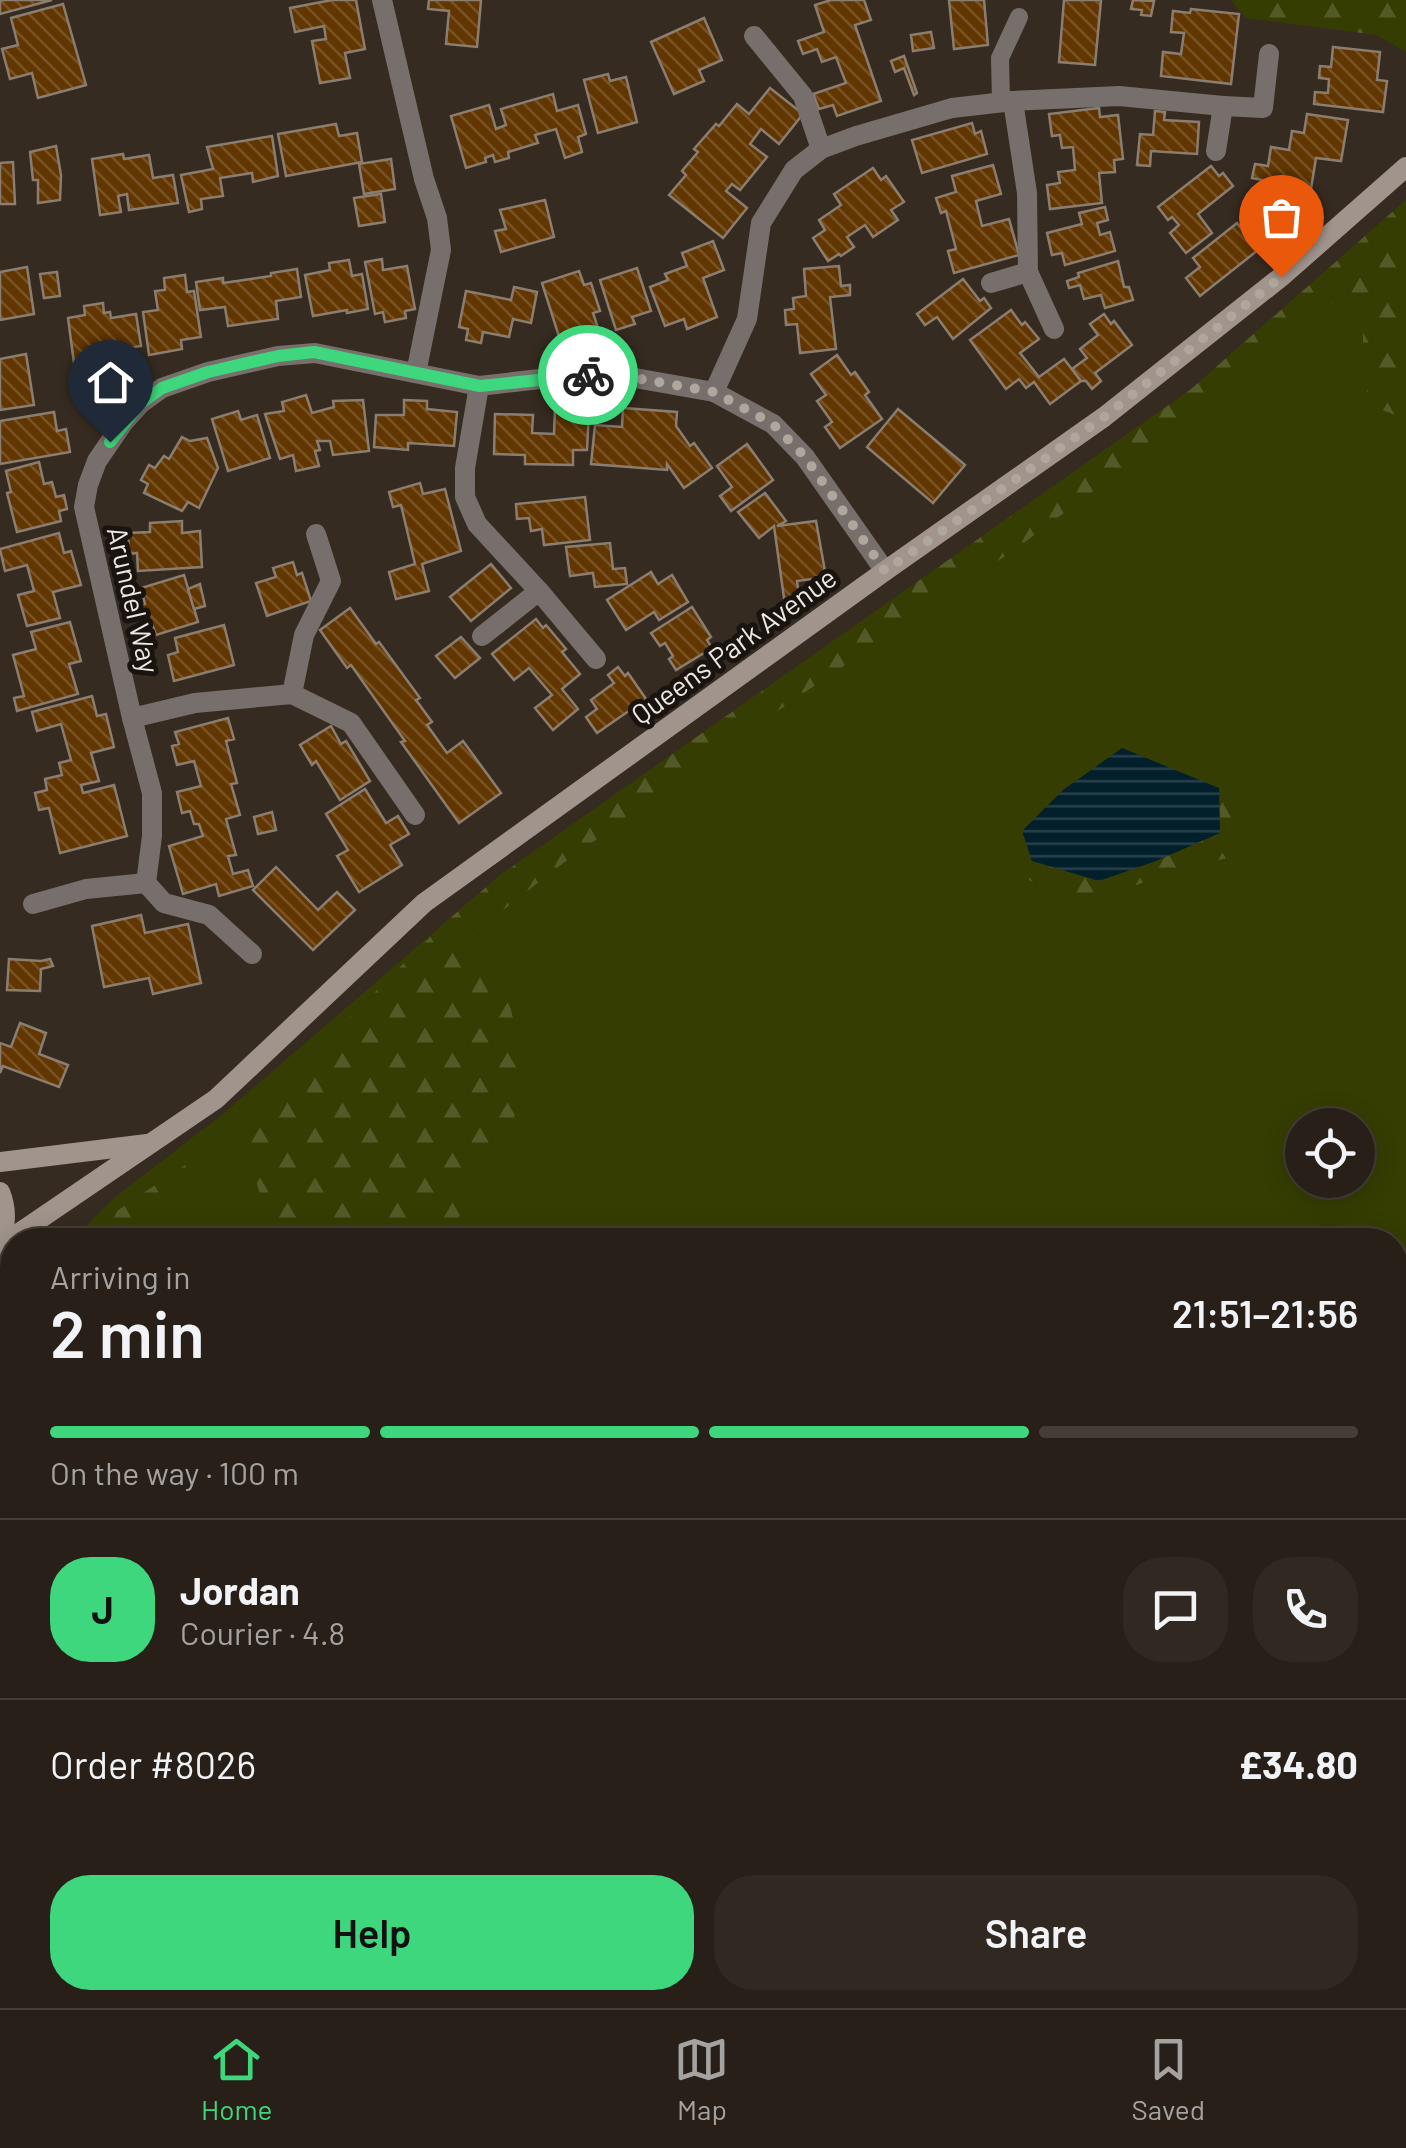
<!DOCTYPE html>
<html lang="en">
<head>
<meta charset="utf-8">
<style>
  body { margin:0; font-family:Barlow,sans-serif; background:#302821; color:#f1f3f6; height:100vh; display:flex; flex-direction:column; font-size:38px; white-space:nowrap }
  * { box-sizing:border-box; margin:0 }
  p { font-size:32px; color:#a5a3a2 }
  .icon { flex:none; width:55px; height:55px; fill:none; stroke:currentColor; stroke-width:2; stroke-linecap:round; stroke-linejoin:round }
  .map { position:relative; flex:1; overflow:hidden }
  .panel { position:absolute; left:0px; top:1228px; width:1408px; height:782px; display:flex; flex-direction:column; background:#282018; border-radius:40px 40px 0 0; box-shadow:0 5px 25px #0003,0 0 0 2px #443e37 }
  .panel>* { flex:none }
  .controls { position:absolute; left:1285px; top:1108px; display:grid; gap:20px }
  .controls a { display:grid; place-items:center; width:90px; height:90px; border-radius:50%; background:#282018; box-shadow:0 5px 25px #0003,0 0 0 2px #443e37; font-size:50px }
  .pin { position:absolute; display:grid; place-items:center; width:85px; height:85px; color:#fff; margin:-102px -42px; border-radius:50% 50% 50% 0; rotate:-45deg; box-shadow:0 0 10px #0007 }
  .pin .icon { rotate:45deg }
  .courier { position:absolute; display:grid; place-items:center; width:100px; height:100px; margin:-50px; border:8px solid #3fd77d; border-radius:50%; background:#fff; color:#222; box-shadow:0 2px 12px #0007 }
  .overview em { font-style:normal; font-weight:600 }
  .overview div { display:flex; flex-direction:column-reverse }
  .overview { display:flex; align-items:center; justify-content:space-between; height:170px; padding:0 50px }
  h1 { font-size:65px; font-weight:600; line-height:75px }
  .bar { display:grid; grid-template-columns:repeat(4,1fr); gap:15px 10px; align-content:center; height:120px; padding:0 50px }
  .bar i { height:12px; border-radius:8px; background:#443e37 }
  .bar .selected { background:#3fd77d }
  .bar p { grid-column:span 4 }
  .line { display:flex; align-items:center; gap:25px; padding:0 50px; border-top:2px solid #443e37 }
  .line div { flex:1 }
  .round { display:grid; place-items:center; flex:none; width:105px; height:105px; border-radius:40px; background:#302821 }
  .primary-button { display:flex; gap:20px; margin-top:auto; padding:20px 50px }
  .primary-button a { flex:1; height:115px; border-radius:40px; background:#3fd77d; color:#111; font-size:40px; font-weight:600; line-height:115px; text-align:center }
  .primary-button a+a { background:#302821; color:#f1f3f6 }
  .menu { display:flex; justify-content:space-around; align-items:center; height:140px; border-top:2px solid #443e37; background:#282018; font-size:28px; color:#a5a3a2 }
  .menu a { display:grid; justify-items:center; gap:5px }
  .menu .selected { color:#3fd77d }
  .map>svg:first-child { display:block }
  .green { fill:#363d03; fill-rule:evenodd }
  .forest { fill:url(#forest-firs) }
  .water { fill:url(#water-rules) }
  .building { fill:url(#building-back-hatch); stroke:#8b7d70; stroke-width:2.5 }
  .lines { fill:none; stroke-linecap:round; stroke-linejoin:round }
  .lane { stroke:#776f6b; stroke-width:18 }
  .street { stroke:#776f6b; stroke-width:20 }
  .secondary { stroke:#a0948d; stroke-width:20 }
  .done { stroke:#afa69e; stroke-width:10; stroke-dasharray:0 18 }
  .route { stroke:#3fd77d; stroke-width:12 }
  .labels { text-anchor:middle; stroke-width:10; stroke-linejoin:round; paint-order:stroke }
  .street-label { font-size:28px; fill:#f0e9e2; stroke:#1a1410 }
</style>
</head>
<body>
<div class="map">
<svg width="1406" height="2008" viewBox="0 0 1406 2008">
  <defs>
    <pattern id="forest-firs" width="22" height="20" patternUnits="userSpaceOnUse" patternTransform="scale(2.5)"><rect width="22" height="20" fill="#363d03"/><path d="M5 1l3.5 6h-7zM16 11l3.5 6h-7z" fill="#535927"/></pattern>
    <pattern id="water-rules" width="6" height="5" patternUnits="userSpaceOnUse" patternTransform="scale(2.5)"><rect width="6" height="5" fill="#021f2c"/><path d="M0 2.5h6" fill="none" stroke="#27404a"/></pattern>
    <pattern id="building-back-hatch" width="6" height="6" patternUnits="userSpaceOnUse" patternTransform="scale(2.5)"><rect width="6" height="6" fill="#613600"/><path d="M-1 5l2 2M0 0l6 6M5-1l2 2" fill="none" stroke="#785325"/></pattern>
  </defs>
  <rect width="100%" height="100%" fill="#362b20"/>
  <path class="green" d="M1406,200V2008H291L242,1998H1395V1240H72L115,1197L223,1114L499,876L1190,390ZM1302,1125H1358V1180H1302Z"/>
  <g class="forest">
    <path d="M1231,0H1406V52L1377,35L1246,18Z"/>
    <path d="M1406,200V419L1369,405L1363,357V296L1339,298L1206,407L1017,548L795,699L566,861L461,943L504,982L526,1071L509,1138L465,1183L458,1224L473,1240H272L256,1180L249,1141L225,1153L108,1240H74L238,1129L441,926L499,876L1190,390Z"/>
    <path d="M1219,794L1235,803L1237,838L1232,857L1179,869L1097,900L1042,888L1021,875L1026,843L1032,861L1099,881L1156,861L1220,833Z"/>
    <path d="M78,1998H242L291,2008H78Z"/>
  </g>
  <path class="water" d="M1122,748L1219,788L1220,833L1156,861L1099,881L1032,861L1022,831L1063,790Z"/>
  <g class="building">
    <path d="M0,0H52L0,14Z"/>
    <path d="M332,0H356L365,49L345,53L350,78L320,83L312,41L326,39L324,26L295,32L290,8Z"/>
    <path d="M429,0H481L477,47L446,44L449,11L428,9Z"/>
    <path d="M831,0H864L871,20L855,25L881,101L837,116L833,105L819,109L813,94L846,83L836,57L822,62L817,49L803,54L798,41L824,32L815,5Z"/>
    <path d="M949,0H984L988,45L954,49Z"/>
    <path d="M1064,0H1101L1095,65L1059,62Z"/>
    <path d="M1133,0L1154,1L1151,16L1141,15L1142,10L1131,9Z"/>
    <path d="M63,4L86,85L38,98L32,73L10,79L2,49L18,45L11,18Z"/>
    <path d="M1191,9L1239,14L1231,84L1161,76L1163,52L1181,54L1184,33L1171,32L1173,11L1190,13Z"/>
    <path d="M704,18L722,60L699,70L704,81L674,94L651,42Z"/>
    <path d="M931,32L934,48L913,51L911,35Z"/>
    <path d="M1333,47L1380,52L1377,80L1387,81L1383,112L1314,104L1315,92L1328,93L1329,79L1319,78L1320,66L1331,67Z"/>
    <path d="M904,56L917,93L914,95L904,68L895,72L891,61Z"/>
    <path d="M608,74L610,81L626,77L637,122L598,133L584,80Z"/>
    <path d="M770,88L803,114L779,144L761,129L750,144L767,157L740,190L732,184L726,191L747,208L723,238L669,195L686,175L682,171L698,152L694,149L716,124L719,126L737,104L749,114Z"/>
    <path d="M553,94L557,111L578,105L586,134L578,137L582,152L565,158L556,129L535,135L538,143L508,152L509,158L495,162L493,155L485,158L486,162L466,168L451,116L489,105L496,129L506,125L501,109Z"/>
    <path d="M1099,108L1100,117L1118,115L1123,159L1114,160L1115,172L1099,173L1102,203L1050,209L1047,185L1060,183L1058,172L1075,170L1073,147L1062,148L1060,135L1052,136L1049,114Z"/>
    <path d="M1155,111L1165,112L1164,120L1199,122L1197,154L1151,151L1150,166L1137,165L1140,134L1153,135Z"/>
    <path d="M1307,114L1348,120L1341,161L1316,158L1310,195L1301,193L1298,213L1258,207L1262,180L1252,178L1255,164L1268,166L1271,147L1289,150L1292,131L1304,133Z"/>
    <path d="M972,123L975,134L981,131L987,154L922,173L912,140Z"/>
    <path d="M336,124L339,136L357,133L362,162L286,176L278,134Z"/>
    <path d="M272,136L278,176L253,182L252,173L220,178L223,196L201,199L202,209L189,212L181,175L213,169L207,147Z"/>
    <path d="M56,146L61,175L60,200L38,203V180H33L30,152Z"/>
    <path d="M123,154L124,159L149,155L153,178L173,175L178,203L129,210L127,194L118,196L121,212L100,215L92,159Z"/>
    <path d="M391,159L395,189L364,194L359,164Z"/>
    <path d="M13,162L15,204H0V163Z"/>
    <path d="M993,165L1001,194L976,201L982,226L1009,219L1019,255L954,273L948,251L956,249L946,211L941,213L936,198L956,192L952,176Z"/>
    <path d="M1211,166L1219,176L1223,173L1233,186L1198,214L1212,233L1186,253L1170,233L1179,225L1172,217L1168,220L1158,207Z"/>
    <path d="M873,168L881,180L886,176L904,202L891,210L898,220L873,237L865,225L847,237L854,247L841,256L839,254L828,261L813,238L825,230L819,220L841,205L834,194Z"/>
    <path d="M381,194L385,222L359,226L354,198Z"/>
    <path d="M545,200L554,237L501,252L495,231L506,229L500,210Z"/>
    <path d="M1105,207L1108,220L1097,223L1100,235L1110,232L1115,251L1065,265L1062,253L1052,255L1047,233L1082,224L1079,213Z"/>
    <path d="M1237,223L1258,250L1200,296L1186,278L1200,267L1193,258Z"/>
    <path d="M713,241L724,270L703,278L717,317L687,329L684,319L665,326L650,287L668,280L665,274L687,266L682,253Z"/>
    <path d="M382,259L383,270L407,266L415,309L405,311L406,318L385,322L383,312L375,314L365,262Z"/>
    <path d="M349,260L352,276L362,274L368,309L347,313V310L313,316L305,275L330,270L329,263Z"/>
    <path d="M1118,261L1124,287H1129L1133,300L1105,308L1101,295L1084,299L1080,285L1069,288L1067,281L1079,277L1078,273Z"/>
    <path d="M839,266L841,286L850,285V295L830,297L836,349L800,353L797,324L786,325L785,310L794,309L793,298L806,296L804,269Z"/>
    <path d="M27,267L34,314L0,320V272Z"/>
    <path d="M637,268L651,311L632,317L635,324L616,330L600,280Z"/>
    <path d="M297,269L301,297L276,301L278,319L228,326L225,307L200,310L196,282L223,278V283L271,276V273Z"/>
    <path d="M579,271L584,285L591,283L600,311L593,313L599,331L561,343L542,283Z"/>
    <path d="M57,272L60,296L44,298L40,274Z"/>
    <path d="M185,275L187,292L194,291L201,337L181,340L182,349L149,355L143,312L158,310L155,291L165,290L164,278Z"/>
    <path d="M963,279L980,301L984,298L991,308L953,339L937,317L925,325L917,314Z"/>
    <path d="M514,287L537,292L531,323L513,319L509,337L483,332L481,343L466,340L468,329L459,327L466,291L511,300Z"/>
    <path d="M103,303L104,313L110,312L111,318L136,314L141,346L113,350L115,366L92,370L90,360L74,363L68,318L85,315L84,306Z"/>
    <path d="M1011,310L1022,325L1025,322L1039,339L1020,353L1039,377L1064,359L1081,381L1050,404L1034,382L1026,388L1019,379L1006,389L970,340Z"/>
    <path d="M1104,314L1111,324L1114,321L1132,345L1095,373L1101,381L1092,389L1086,381H1081L1072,369L1087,358L1080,349L1098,335L1090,324Z"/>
    <path d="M26,354L34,405L0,410V359Z"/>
    <path d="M837,355L851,375L855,372L869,392L865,395L882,419L840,448L825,427L832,422L817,401L826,395L811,374Z"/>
    <path d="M306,395L312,413L334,407L333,401L363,400L369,451L333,455L330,441H317L320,450L315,451L319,466L296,471L293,455L280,459L265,414L284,411L282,402Z"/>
    <path d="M404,400L427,401V409L457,412L454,446L408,443V450L374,447L376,415H404Z"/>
    <path d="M555,407L589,409L587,450H573V465L525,464V455L494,454L495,414L533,415L532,433L554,434Z"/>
    <path d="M623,408L677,412L676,426L690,446L694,443L712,468L684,488L667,464V470L591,464L595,425L622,427Z"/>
    <path d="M898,409L965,465L933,503L867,447Z"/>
    <path d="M238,411L241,420L257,415L270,458L228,471L212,419Z"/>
    <path d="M54,412L57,431L66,429L70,452L0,464V421Z"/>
    <path d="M182,437L190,441L207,438L218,468L199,508L188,502L182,511L144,493L148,484L141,480L149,465L155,468L164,456L169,459Z"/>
    <path d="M747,444L773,480L731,511L720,496L732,487L717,466Z"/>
    <path d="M39,462L44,484L52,482L56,497L64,495L67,509L59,511L61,521L17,532L7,493L11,492L6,471Z"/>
    <path d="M420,483L423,494L445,489L461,551L422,564L429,591L396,599L389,572L415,564L401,505L393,507L389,492Z"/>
    <path d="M765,493L786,521L777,526L816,521L826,577L797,581L799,596L784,598L774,526L759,538L738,512Z"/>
    <path d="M585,497L590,540L544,545L542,529L531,531L529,518L517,519L516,504Z"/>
    <path d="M182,521V533L200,531L202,567L138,571L137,553L129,554L128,533L150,532V523Z"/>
    <path d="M59,533L64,553L71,551L81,585L53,592L60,618L27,626L18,595L34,591L27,565L5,571L0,549Z"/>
    <path d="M610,543L613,569L625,568L627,584L595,587L593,573L570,576L566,547Z"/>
    <path d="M293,562L297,575L302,573L311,601L267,616L256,583L276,577L273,568Z"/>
    <path d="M491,564L511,588L471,621L450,597Z"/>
    <path d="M651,572L658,584L672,575L688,602L659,620L654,612L626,630L607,600Z"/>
    <path d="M184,575L198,622L156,635L151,621L144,624L139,606L145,604L141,588Z"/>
    <path d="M200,584L205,606L194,609L188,589Z"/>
    <path d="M692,607L711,637L707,640L712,648L676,670L669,659L673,656L665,643L660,646L651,633Z"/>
    <path d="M350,608L376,644L379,642L420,698L416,700L432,722L427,725L447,753L463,741L501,793L459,823L401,742L405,741L351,665L347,668L320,630Z"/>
    <path d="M536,619L543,628L546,625L566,649L562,652L580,674L562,689L578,709L553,730L535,708L552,695L529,668L514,680L492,654Z"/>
    <path d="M70,622L81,661L69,664L78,694L17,711L14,698L24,696L13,655L36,649L31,632Z"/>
    <path d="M224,625L234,665L174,681L168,655L178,652L175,638Z"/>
    <path d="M461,637L480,658L455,678L436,656Z"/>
    <path d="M618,667L625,676L628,673L646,699L597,733L586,717L597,709L591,700L614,683L608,675Z"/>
    <path d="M92,696L97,716L106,714L114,747L91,753L99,781L81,785L83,793L114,785L127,836L60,853L49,808L39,810L35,793L47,790L45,779L62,775L59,763L71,760L61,724L37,731L32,712Z"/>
    <path d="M228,718L234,739L226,741L237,783L231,784L240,815L226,819L236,855L228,856L233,874L248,870L253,886L219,896L216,884L183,894L169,846L203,836L199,824H194L190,811L182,813L177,792L201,786L194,761L177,765L172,746L179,744L175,732Z"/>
    <path d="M331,726L341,744L346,741L370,781L340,800L316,761L312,765L300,745Z"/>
    <path d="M365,789L386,823L398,816L409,834L390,845L402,865L359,892L337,856L348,850L326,814Z"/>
    <path d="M272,812L276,830L258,834L254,817Z"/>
    <path d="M276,867L318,910L337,892L355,910L313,950L253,890Z"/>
    <path d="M141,915L145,933L188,924L201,983L153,994L149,978L104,987L92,926Z"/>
    <path d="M9,959L41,961L50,959L53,966L41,969L40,991L7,990Z"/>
    <path d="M20,1023L46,1033L39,1054L68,1065L59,1087L3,1066L0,1073V1043L11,1047Z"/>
    <path d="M844,1998H992L973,2008H842L838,2001Z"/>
  </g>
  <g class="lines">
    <g class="lane">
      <path d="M1001,102L1000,58L1019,17"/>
      <path d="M1321,1998L1327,2008"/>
      <path d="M474,2006L482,1998"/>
    </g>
    <g class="street">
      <path d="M382,0L424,179L437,218L441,250L416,373"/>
      <path d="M754,36L803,96L821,149"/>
      <path d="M1223,106L1263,108L1269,54"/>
      <path d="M1028,272L1054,329"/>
      <path d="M991,283L1028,272L1027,193L1013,101"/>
      <path d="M479,386L465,468V497L477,524L539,591L596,659"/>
      <path d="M714,392L747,319L761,223L794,170L821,149L856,136L952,108L1013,101L1119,96L1223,106L1216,151"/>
      <path d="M482,636L539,591"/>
      <path d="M292,694L304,635L331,581L316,534"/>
      <path d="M132,718L195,703L292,694L351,723L415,815"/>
      <path d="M33,904L86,889L146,883"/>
      <path d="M252,954L209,915L164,903L146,883L152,836V793L132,718L84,507L88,485L97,461L123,423L140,404L162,388L208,372L278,356L315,353L479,386L575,375H618L714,392L773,424L805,457L885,571"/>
    </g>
    <g class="secondary">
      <path d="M0,1162L147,1144"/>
      <path d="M0,1192C8,1211 5,1227 0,1246"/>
      <path d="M0,1246L216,1099L424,903L885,571L1104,417L1281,277L1406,167"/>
      <path d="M0,1337L12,1403"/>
      <path d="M78,1998V2008"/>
    </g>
  </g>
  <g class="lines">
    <path class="done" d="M588,375H618L714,392L773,424L805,457L885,571L1104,417L1281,277"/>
    <path class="route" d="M110,442L140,404L162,388L208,372L278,356L314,352L480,386L588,375"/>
  </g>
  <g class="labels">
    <g class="street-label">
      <text transform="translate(133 600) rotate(77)" y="10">Arundel Way</text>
      <text transform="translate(734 646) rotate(-36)" y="10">Queens Park Avenue</text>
    </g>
  </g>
</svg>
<div class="controls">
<a><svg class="icon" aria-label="locate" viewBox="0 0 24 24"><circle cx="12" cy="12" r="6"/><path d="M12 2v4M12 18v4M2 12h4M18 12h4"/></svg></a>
</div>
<div class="pin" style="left:1281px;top:277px;background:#ea580c"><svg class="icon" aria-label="bag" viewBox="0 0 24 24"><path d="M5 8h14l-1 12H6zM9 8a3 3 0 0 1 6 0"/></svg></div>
<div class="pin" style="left:110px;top:442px;background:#1f2937"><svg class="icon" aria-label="home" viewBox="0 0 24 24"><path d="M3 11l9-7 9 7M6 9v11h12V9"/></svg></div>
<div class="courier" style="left:588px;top:375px"><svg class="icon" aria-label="bike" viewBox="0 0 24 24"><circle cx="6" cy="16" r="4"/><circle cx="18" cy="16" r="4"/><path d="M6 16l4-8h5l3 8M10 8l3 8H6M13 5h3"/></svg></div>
<section class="panel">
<div class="overview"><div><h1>2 min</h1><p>Arriving in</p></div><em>21:51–21:56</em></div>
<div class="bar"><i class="selected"></i><i class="selected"></i><i class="selected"></i><i></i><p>On the way · 100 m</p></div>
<div class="line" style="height:180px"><b class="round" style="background:#3fd77d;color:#111">J</b><div><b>Jordan</b><p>Courier · 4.8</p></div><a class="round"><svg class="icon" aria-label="chat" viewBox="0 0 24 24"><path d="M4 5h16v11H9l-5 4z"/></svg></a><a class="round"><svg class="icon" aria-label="phone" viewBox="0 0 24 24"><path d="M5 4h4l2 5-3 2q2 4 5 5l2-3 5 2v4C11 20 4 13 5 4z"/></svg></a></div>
<div class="line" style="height:130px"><div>Order #8026</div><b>£34.80</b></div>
<div class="primary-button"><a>Help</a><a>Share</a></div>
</section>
</div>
<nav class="menu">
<a class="selected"><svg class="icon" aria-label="home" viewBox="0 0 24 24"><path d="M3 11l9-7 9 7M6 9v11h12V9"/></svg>Home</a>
<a><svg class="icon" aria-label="map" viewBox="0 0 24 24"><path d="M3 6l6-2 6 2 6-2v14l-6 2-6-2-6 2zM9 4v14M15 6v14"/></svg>Map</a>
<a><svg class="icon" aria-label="saved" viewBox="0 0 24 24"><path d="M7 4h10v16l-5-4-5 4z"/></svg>Saved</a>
</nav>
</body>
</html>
